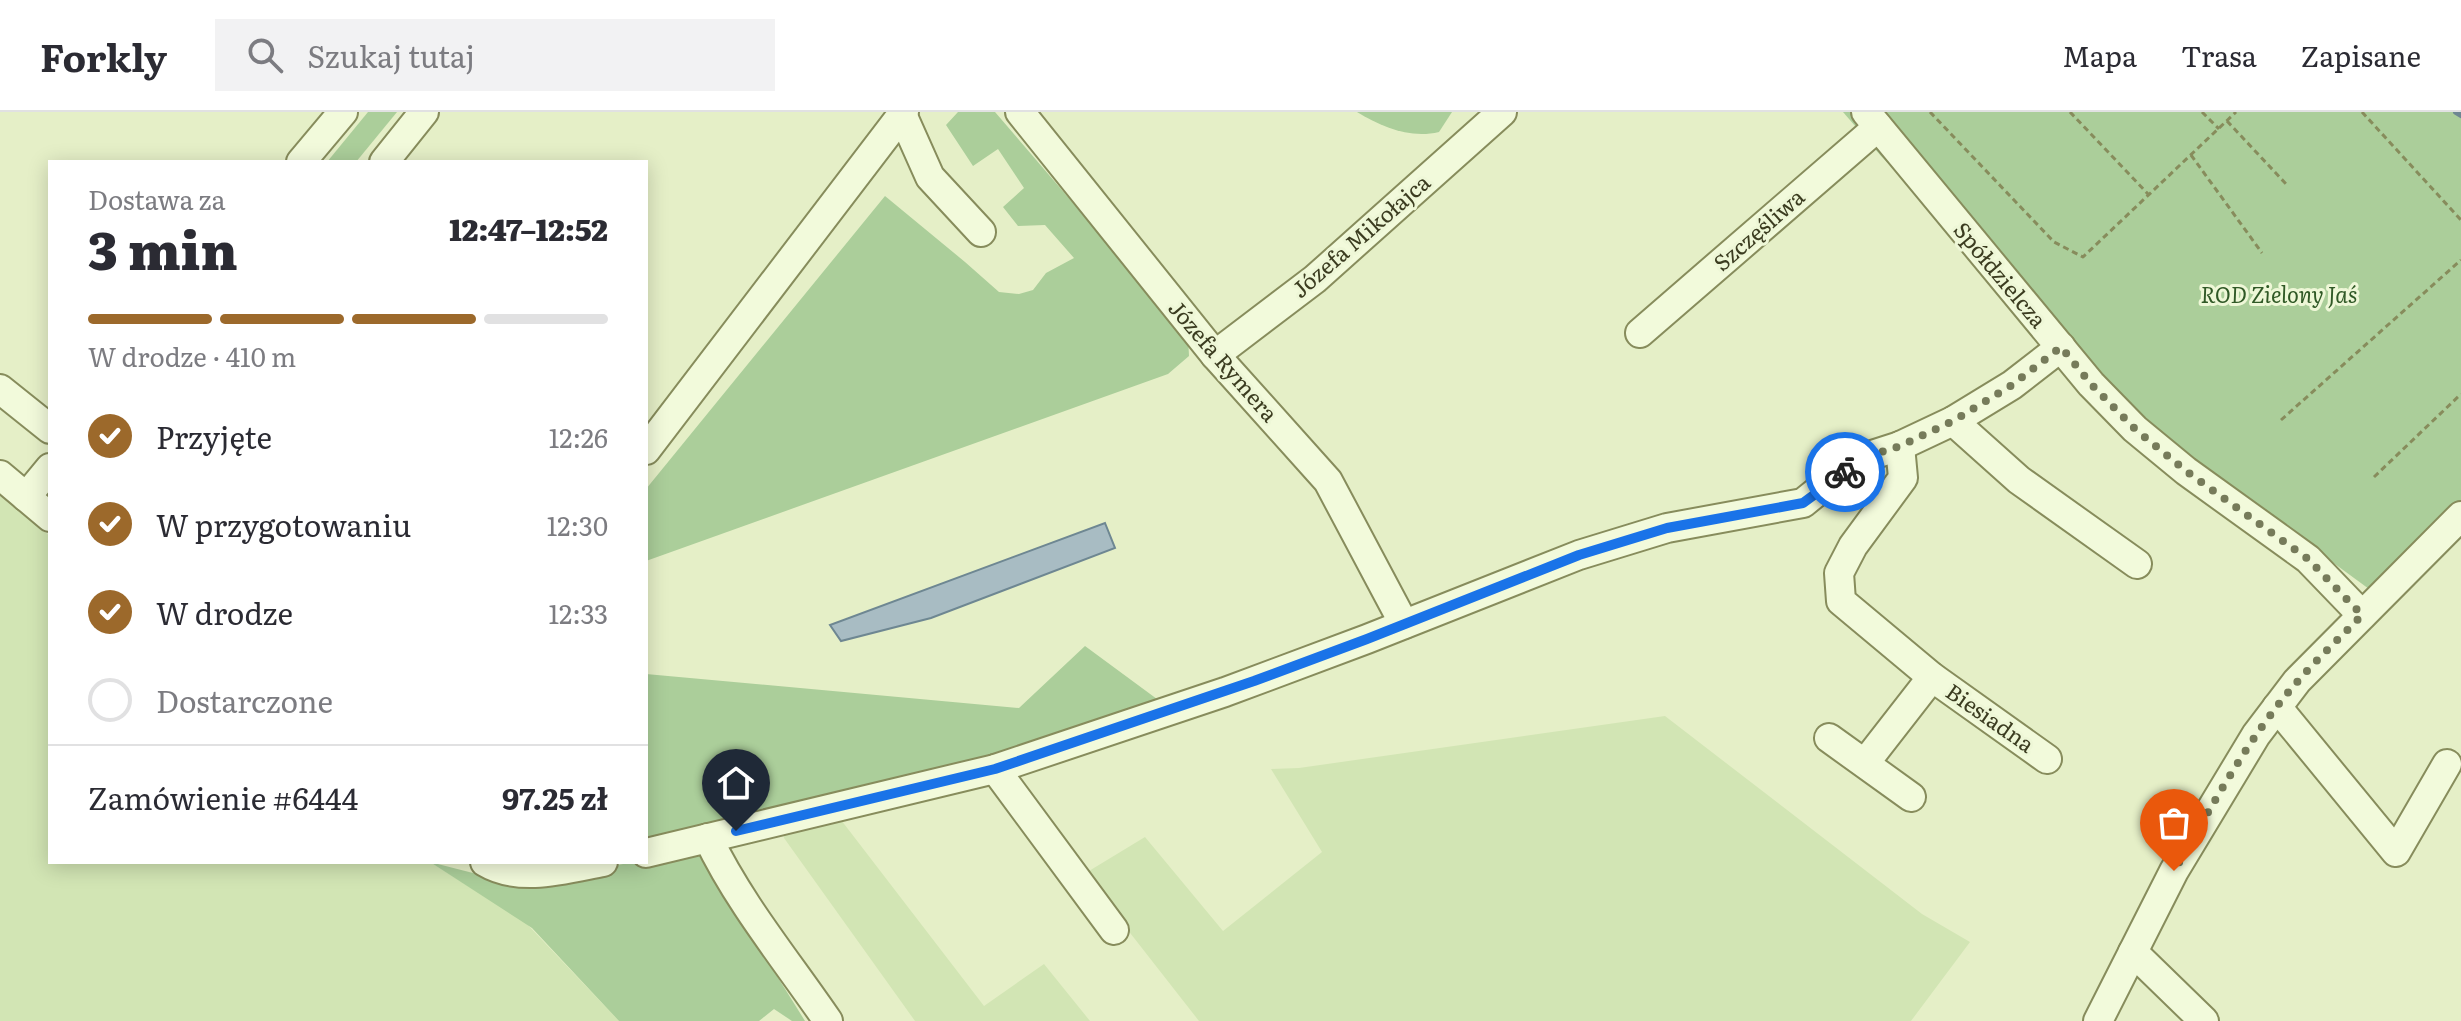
<!DOCTYPE html>
<html lang="pl">
<head>
<meta charset="utf-8">
<style>
  body { margin:0; font-family:Literata,serif; background:#f2f2f3; color:#2b2b33; height:100vh; display:flex; flex-direction:column; font-size:30px; white-space:nowrap }
  * { box-sizing:border-box; margin:0 }
  p { font-size:26px; color:#7c7c81 }
  .icon { flex:none; width:44px; height:44px; fill:none; stroke:currentColor; stroke-width:2; stroke-linecap:round; stroke-linejoin:round }
  .map { position:relative; flex:1; overflow:hidden }
  .details { position:absolute; left:48px; top:48px; width:600px; height:704px; display:flex; flex-direction:column; background:#fff; border-radius:0px; box-shadow:0 4px 20px #0003 }
  .details>* { flex:none }
  .pin { position:absolute; display:grid; place-items:center; width:68px; height:68px; color:#fff; margin:-82px -34px; border-radius:50% 50% 50% 0; rotate:-45deg; box-shadow:0 0 8px #0007 }
  .pin .icon { rotate:45deg }
  .courier { position:absolute; display:grid; place-items:center; width:80px; height:80px; margin:-40px; border:6px solid #1a73e8; border-radius:50%; background:#fff; color:#222; box-shadow:0 2px 10px #0007 }
  .overview em { font-style:normal; font-weight:800 }
  .overview div { display:flex; flex-direction:column-reverse }
  .overview { display:flex; align-items:center; justify-content:space-between; height:136px; padding:0 40px }
  h1 { font-size:52px; font-weight:800; line-height:60px }
  .bar { display:grid; grid-template-columns:repeat(4,1fr); gap:12px 8px; align-content:center; height:96px; padding:0 40px }
  .bar i { height:10px; border-radius:6px; background:#e1e1e2 }
  .bar .active { background:#9c692b }
  .bar p { grid-column:span 4 }
  .line { display:flex; align-items:center; gap:20px; padding:0 40px; border-top:2px solid #e1e1e2 }
  .line div { flex:1 }
  ol { padding:0 40px; list-style:none }
  li { display:flex; align-items:center; gap:24px; height:88px }
  li p { margin-inline-start:auto }
  li .icon { padding:8px; border-radius:50%; background:#9c692b; color:#fff; stroke-width:4 }
  li:last-child { color:#7c7c81 }
  li i { width:44px; height:44px; border:4px solid #e1e1e2; border-radius:50% }
  header { display:flex; align-items:center; gap:48px; box-sizing:border-box; height:112px; padding:0 40px; background:#fff; border-bottom:2px solid #e1e1e2 }
  header strong { font-size:38px }
  nav { display:flex; gap:44px; margin-inline-start:auto; font-size:28px }
  .search { width:560px; height:72px; background:#f2f2f3; display:flex; align-items:center; gap:20px; box-sizing:border-box; padding:0 28px; border-radius:0px; color:#7c7c81; font-size:30px }
  .map>svg:first-child { display:block }
  .farmland { fill:#d2e5b4 }
  .green { fill:#abce9a }
  .water { fill:#a8bcc3; stroke:#6e8792; stroke-width:2 }
  .lines { fill:none; stroke-linecap:round; stroke-linejoin:round }
  .stream { stroke:#6e8792; stroke-width:6 }
  .minor-casing { stroke:#878c5c; stroke-width:32 }
  .path { stroke:#878c5c; stroke-width:3; stroke-dasharray:6 4; stroke-linecap:butt }
  .minor { stroke:#f2fadb; stroke-width:28 }
  .done { stroke:#767b5a; stroke-width:8; stroke-dasharray:0 14.4 }
  .route { stroke:#1a73e8; stroke-width:10 }
  .labels { text-anchor:middle; stroke-width:6; stroke-linejoin:round; paint-order:stroke }
  .street-label { font-size:22px; fill:#3b3c20; stroke:#eef7d7 }
  .park-label { font-size:22px; font-style:italic; fill:#305926; stroke:#eef7d7 }
</style>
</head>
<body>
<header>
<strong>Forkly</strong>
<div class="search"><svg class="icon" aria-label="search" viewBox="0 0 24 24"><circle cx="10" cy="10" r="6"/><path d="M15 15l6 6"/></svg>Szukaj tutaj</div>
<nav><a>Mapa</a><a>Trasa</a><a>Zapisane</a></nav>
</header>
<div class="map">
<svg width="2461" height="909" viewBox="0 0 2461 909">
  <rect width="100%" height="100%" fill="#e5efc7"/>
  <g class="farmland">
    <path d="M0,384L50,424V750H430L526,811L619,909H0Z"/>
    <path d="M1665,604L1922,802L1970,830L1911,909H1199L1084,762L1145,725L1223,819L1322,740L1271,657L1299,656Z"/>
    <path d="M838,704L984,894L1044,852L1090,909H915L784,726L783,715Z"/>
  </g>
  <g class="green">
    <path d="M368,0H397L356,50H327Z"/>
    <path d="M958,0H995L1188,225L1189,244L1168,262L646,449V377L885,84L965,150L999,180L1019,182L1033,178L1046,161L1074,146L1045,113L1018,114L1003,95L1024,76L998,37L973,54L946,13Z"/>
    <path d="M1357,0H1452L1439,20C1410,27 1382,15 1357,0Z"/>
    <path d="M1843,0H2461V404L2380,485L2160,324L1881,44Z"/>
    <path d="M1085,534L1161,590L801,717L646,732V562L1019,596Z"/>
    <path d="M699,739L805,909H792L774,897L759,909H619L532,816L430,750L512,771Z"/>
  </g>
  <path class="water" d="M1105,411L1115,436L931,506L841,529L830,513Z"/>
  <g class="lines">
    <path class="stream" d="M2456,0L2461,3"/>
    <g class="minor-casing">
      <g id="minor">
        <path d="M901,0L930,65L981,120"/>
        <path d="M1020,0L1215,243L1328,369L1404,512"/>
        <path d="M1866,0L2091,272L2135,317L2186,359L2308,447L2362,503"/>
        <path d="M301,50L343,0"/>
        <path d="M384,50L424,0"/>
        <path d="M1640,221L1878,15"/>
        <path d="M1215,243L1315,167L1502,0"/>
        <path d="M0,277L50,317"/>
        <path d="M1953,309L2019,368L2137,452"/>
        <path d="M1900,334L1903,366L1853,434L1839,461L1841,489L1932,565L2047,647"/>
        <path d="M646,338L904,0"/>
        <path d="M0,363L50,405"/>
        <path d="M26,385L50,356"/>
        <path d="M2277,595L2396,740L2447,652"/>
        <path d="M1829,626L1911,685"/>
        <path d="M1865,651L1932,565"/>
        <path d="M995,657L1114,818"/>
        <path d="M708,726C739,791 787,849 828,909"/>
        <path d="M646,741L995,657L1225,580L1367,527L1579,443L1667,416L1803,391L1829,370L1872,343L1900,334L1953,309L2012,273L2061,235"/>
        <path d="M485,750C520,771 566,757 603,750"/>
        <path d="M2133,840L2204,909"/>
        <path d="M2098,909L2174,759L2256,623L2297,569L2461,404"/>
      </g>
    </g>
    <g class="path">
      <path d="M1930,0L2054,130L2083,145L2236,0"/>
      <path d="M2070,0L2149,83"/>
      <path d="M2202,0L2219,17"/>
      <path d="M2362,0L2461,108"/>
      <path d="M2227,9L2287,73"/>
      <path d="M2191,43L2262,141"/>
      <path d="M2281,308L2461,148"/>
      <path d="M2374,365L2461,282"/>
    </g>
    <use href="#minor" class="minor"/>
  </g>
  <g class="lines">
    <path class="done" d="M1845,360L1872,343L1900,334L1953,309L2012,273L2061,235L2091,272L2135,317L2186,359L2308,447L2362,503C2341,525 2318,546 2298,569C2249,624 2211,696 2174,759"/>
    <path class="route" d="M736,719L995,657L1254,569L1367,527L1579,443L1667,416L1803,391L1845,360"/>
  </g>
  <g class="labels">
    <g class="street-label">
      <text transform="translate(1759 118) rotate(-41)" y="8">Szczęśliwa</text>
      <text transform="translate(1361 124) rotate(-41)" y="8">Józefa Mikołajca</text>
      <text transform="translate(2000 163) rotate(50)" y="8">Spółdzielcza</text>
      <text transform="translate(1223 249) rotate(49)" y="8">Józefa Rymera</text>
      <text transform="translate(1990 606) rotate(35)" y="8">Biesiadna</text>
    </g>
    <g class="park-label">
      <text x="2279" y="191">ROD Zielony Jaś</text>
    </g>
  </g>
</svg>
<div class="pin" style="left:2174px;top:759px;background:#ea580c"><svg class="icon" aria-label="bag" viewBox="0 0 24 24"><path d="M5 8h14l-1 12H6zM9 8a3 3 0 0 1 6 0"/></svg></div>
<div class="pin" style="left:736px;top:719px;background:#1f2937"><svg class="icon" aria-label="home" viewBox="0 0 24 24"><path d="M3 11l9-7 9 7M6 9v11h12V9"/></svg></div>
<div class="courier" style="left:1845px;top:360px"><svg class="icon" aria-label="bike" viewBox="0 0 24 24"><circle cx="6" cy="16" r="4"/><circle cx="18" cy="16" r="4"/><path d="M6 16l4-8h5l3 8M10 8l3 8H6M13 5h3"/></svg></div>
<section class="details">
<div class="overview"><div><h1>3 min</h1><p>Dostawa za</p></div><em>12:47–12:52</em></div>
<div class="bar"><i class="active"></i><i class="active"></i><i class="active"></i><i></i><p>W drodze · 410 m</p></div>
<ol>
<li><svg class="icon" aria-label="check" viewBox="0 0 24 24"><path d="M5 12l5 5 9-10"/></svg>Przyjęte<p>12:26</p></li>
<li><svg class="icon" aria-label="check" viewBox="0 0 24 24"><path d="M5 12l5 5 9-10"/></svg>W przygotowaniu<p>12:30</p></li>
<li><svg class="icon" aria-label="check" viewBox="0 0 24 24"><path d="M5 12l5 5 9-10"/></svg>W drodze<p>12:33</p></li>
<li><i></i>Dostarczone</li>
</ol>
<div class="line" style="height:104px"><div>Zamówienie #6444</div><b>97.25 zł</b></div>
</section>
</div>
</body>
</html>
